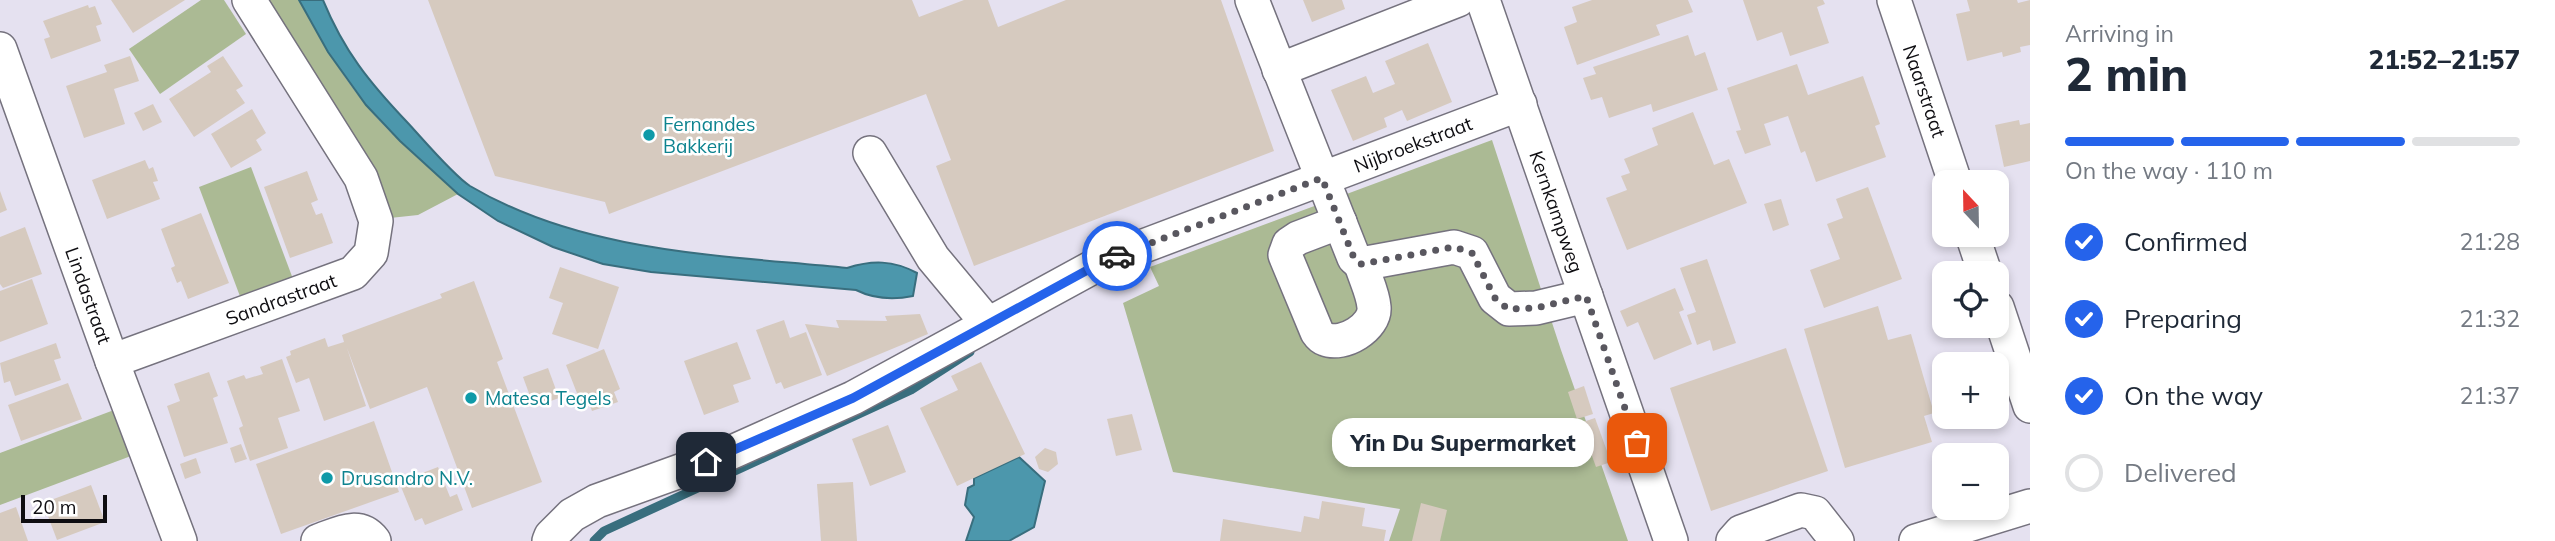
<!DOCTYPE html>
<html lang="en">
<head>
<meta charset="utf-8">
<style>
  body { margin:0; font-family:Mulish,sans-serif; background:#f6f6f7; color:#1f2937; height:100vh; display:flex; flex-direction:column; font-size:26px; white-space:nowrap }
  * { box-sizing:border-box; margin:0 }
  p { font-size:23px; color:#747a83 }
  .icon { flex:none; width:38px; height:38px; fill:none; stroke:currentColor; stroke-width:2; stroke-linecap:round; stroke-linejoin:round }
  .map { position:relative; flex:1; overflow:hidden }
  .panel { display:flex; flex-direction:column; background:#fff; width:525px }
  .panel>* { flex:none }
  .needle { width:46px; rotate:338deg }
  .buttons { position:absolute; left:1932px; top:170px; display:grid; gap:14px }
  .buttons a { display:grid; place-items:center; width:77px; height:77px; border-radius:14px; background:#fff; box-shadow:0 4px 10px #0003; font-size:35px }
  .scale { position:absolute; left:21px; bottom:18px; width:86px; box-sizing:border-box; padding-left:7px; border:4px solid #0e0d11; border-top:0; font-size:19px; line-height:24px; white-space:nowrap; color:#0e0d11; -webkit-text-stroke:5px #fff; paint-order:stroke }
  .pin { position:absolute; display:grid; place-items:center; width:60px; height:60px; color:#fff; margin:-30px; border-radius:14px; box-shadow:0 4px 10px #0006 }
  .courier { position:absolute; display:grid; place-items:center; width:70px; height:70px; margin:-35px; border:5px solid #2563eb; border-radius:50%; background:#fff; color:#222; box-shadow:0 2px 9px #0007 }
  .bubble { position:absolute; height:49px; border-radius:21px; background:#fff; box-shadow:0 4px 10px #0003; font-size:23px; font-weight:800; line-height:49px; text-align:center }
  .summary em { font-style:normal; font-weight:800 }
  .summary div { display:flex; flex-direction:column-reverse }
  .summary { display:flex; align-items:center; justify-content:space-between; height:119px; padding:0 35px }
  h1 { font-size:46px; font-weight:800; line-height:52px }
  .bar { display:grid; grid-template-columns:repeat(4,1fr); gap:10px 7px; align-content:center; height:84px; padding:0 35px }
  .bar i { height:9px; border-radius:5px; background:#e0e1e3 }
  .bar .active { background:#2563eb }
  .bar p { grid-column:span 4 }
  ol { padding:0 35px; list-style:none }
  li { display:flex; align-items:center; gap:21px; height:77px }
  li p { margin-inline-start:auto }
  li .icon { padding:7px; border-radius:50%; background:#2563eb; color:#fff; stroke-width:4 }
  li:last-child { color:#747a83 }
  li i { width:38px; height:38px; border:4px solid #e0e1e3; border-radius:50% }
  main { display:flex; flex:1; min-height:0 }
  .map>svg:first-child { display:block }
  .green { fill:#abba94 }
  .water { fill:#4c97ac; stroke:#396e7e; stroke-width:2 }
  .lines { fill:none; stroke-linecap:round; stroke-linejoin:round }
  .stream { stroke:#396e7e; stroke-width:9 }
  .building { fill:#d6cabf }
  .minor-casing { stroke:#75727e; stroke-width:36 }
  .minor { stroke:#fff; stroke-width:33 }
  .done { stroke:#59575f; stroke-width:7; stroke-dasharray:0 12.6 }
  .route { stroke:#2563eb; stroke-width:9 }
  .culture-dot { fill:#0f9aa8; stroke:#fff; stroke-width:2.5 }
  .labels { text-anchor:middle; stroke-width:5; stroke-linejoin:round; paint-order:stroke }
  .street-label { font-size:19px; fill:#0e0d11; stroke:#fff }
  .culture-label { font-size:19px; fill:#0d838f; stroke:#fff; text-anchor:start }
</style>
</head>
<body>
<main>
<div class="map">
<svg width="2030" height="541" viewBox="0 0 2030 541">
  <rect width="100%" height="100%" fill="#e5e1f0"/>
  <g class="green">
    <path d="M201,0H224L246,34L160,94L129,49Z"/>
    <path d="M259,0H299C319,36 339,72 365,104C392,137 426,165 458,194L418,215L390,218L374,167L347,132Z"/>
    <path d="M1492,140L1561,350L1628,541H1389L1400,509L1173,472L1123,303L1159,286L1150,267Z"/>
    <path d="M251,167L293,279L241,299L199,187Z"/>
    <path d="M114,410L131,456L0,505V453Z"/>
  </g>
  <g class="water">
    <path d="M299,0H323C344,51 369,82 407,122C422,138 453,175 470,186C583,253 721,255 847,268C872,260 893,260 917,273L913,296C893,300 874,299 856,290L651,272L603,264L553,247L498,221L458,194L400,141L366,105L328,52Z"/>
    <path d="M1019,457L1045,481L1034,527L1009,541H966L974,517L965,505L968,488L974,485V478Z"/>
  </g>
  <g class="lines">
    <path class="stream" d="M594,541L604,531L911,390L970,352"/>
  </g>
  <g class="building">
    <path d="M111,0H185L133,33Z"/>
    <path d="M428,0H912L919,17L964,0H988L998,27L1066,0H1221L1274,151L974,266L936,166L951,160L926,94L609,214L605,202L495,176Z"/>
    <path d="M1303,0H1342L1345,9L1312,22Z"/>
    <path d="M1592,0H1688L1693,12L1656,25L1660,35L1577,65L1564,27L1577,22L1572,7Z"/>
    <path d="M1743,0H1823L1825,4L1817,7L1829,43L1790,56L1782,32L1757,41Z"/>
    <path d="M1967,0H2017L2018,3L2030,0V45L2020,47L2021,52L2003,57L2002,52L1967,61L1956,14L1970,11Z"/>
    <path d="M88,5L89,8L95,6L102,24L96,26L101,41L51,59L44,39L50,37L43,21Z"/>
    <path d="M1688,35L1695,56L1705,52L1718,90L1653,112L1651,104L1609,118L1602,97L1591,100L1583,78L1596,74L1593,67Z"/>
    <path d="M1428,43L1452,102L1407,121L1402,110L1384,118L1387,127L1353,141L1331,90L1366,76L1373,93L1395,84L1385,61Z"/>
    <path d="M130,56L139,81L114,89L125,124L84,138L66,86L107,72L104,65Z"/>
    <path d="M223,56L243,86L236,90L245,103L194,137L169,99L211,72L207,66Z"/>
    <path d="M1797,64L1808,95L1863,76L1880,124L1875,126L1886,157L1816,182L1805,151L1801,153L1788,116L1764,124L1771,145L1745,154L1736,131L1741,130L1727,88Z"/>
    <path d="M153,104L162,122L143,131L134,113Z"/>
    <path d="M252,109L266,133L256,140L262,150L231,168L211,134Z"/>
    <path d="M1693,112L1714,165L1729,159L1747,203L1627,250L1606,198L1627,190L1621,176L1630,173L1624,159L1658,145L1652,128Z"/>
    <path d="M2019,120L2020,125L2030,123V161L2004,167L1995,125Z"/>
    <path d="M145,160L149,169L153,167L158,181L153,182L160,199L107,219L92,180Z"/>
    <path d="M307,171L318,200L311,203L316,215L322,213L333,243L290,258L264,187Z"/>
    <path d="M1868,187L1902,279L1824,308L1810,270L1840,259L1827,224L1843,218L1836,199Z"/>
    <path d="M0,191L7,210L0,213Z"/>
    <path d="M1781,199L1789,225L1773,231L1764,204Z"/>
    <path d="M201,213L229,283L188,299L181,281L177,283L171,268L175,266L161,229Z"/>
    <path d="M25,227L42,274L3,288L0,284V237Z"/>
    <path d="M1707,259L1736,343L1713,351L1710,340L1697,345L1687,315L1696,312L1680,268Z"/>
    <path d="M560,267L619,287L598,349L552,334L563,303L549,298Z"/>
    <path d="M32,279L48,324L0,342V291Z"/>
    <path d="M474,281L503,359L497,362L542,482L472,508L427,387L370,409L347,348L366,406L324,421L309,378L296,383L286,357L291,355L290,351L325,338L328,347L344,342L342,335L442,298L440,294Z"/>
    <path d="M1675,288L1684,310L1679,312L1692,344L1654,360L1638,322L1627,327L1620,311Z"/>
    <path d="M1878,306L1888,340L1911,334L1934,413L1924,416L1932,442L1845,468L1804,329Z"/>
    <path d="M920,314L928,334L827,376L805,324L839,328L836,320L887,321L885,316Z"/>
    <path d="M784,320L790,338L806,332L822,375L784,389L781,382L776,384L756,330Z"/>
    <path d="M737,342L751,379L733,385L739,402L704,415L684,361Z"/>
    <path d="M56,343L61,358L54,360L61,380L15,396L10,381L4,383L0,363Z"/>
    <path d="M1786,348L1828,471L1711,511L1670,388Z"/>
    <path d="M604,349L620,389L614,392L618,402L592,411L589,403L582,406L566,365Z"/>
    <path d="M282,359L300,411L278,418L288,448L250,461L239,428L243,426L227,381L244,375L246,379L263,374L260,367Z"/>
    <path d="M981,362L1025,454L957,486L920,408L958,390L951,376Z"/>
    <path d="M548,368L559,398L534,407L523,377Z"/>
    <path d="M209,372L218,396L213,398L228,443L184,457L167,406L180,401L174,384Z"/>
    <path d="M68,383L82,419L21,441L8,405Z"/>
    <path d="M1584,386L1593,414L1577,419L1568,392Z"/>
    <path d="M1132,414L1142,450L1116,456L1107,419Z"/>
    <path d="M1595,418L1611,462L1596,467L1580,423Z"/>
    <path d="M374,421L399,492L281,534L256,464Z"/>
    <path d="M888,425L906,472L870,486L852,439Z"/>
    <path d="M241,444L247,459L235,463L230,448Z"/>
    <path d="M1045,448L1056,452L1058,464L1048,472L1039,469L1035,457Z"/>
    <path d="M196,458L201,473L185,479L180,464Z"/>
    <path d="M438,467L450,497L457,494L463,510L425,525L422,518L415,521L399,482Z"/>
    <path d="M853,482L857,541H821L817,484Z"/>
    <path d="M91,485L105,522L57,540L43,503Z"/>
    <path d="M1322,501L1365,508L1362,526L1386,530L1384,541H1220L1223,519L1301,532L1304,516L1319,519Z"/>
    <path d="M1421,503L1447,510L1440,541H1412Z"/>
    <path d="M16,507L28,541H0V513Z"/>
  </g>
  <g class="lines">
    <g class="minor-casing">
      <g id="minor">
        <path d="M1252,0L1354,258L1361,264L1454,247L1472,253L1495,298L1509,309L1536,308L1586,296"/>
        <path id="s1" d="M1483,0L1671,541"/>
        <path id="s2" d="M1894,0L1955,182"/>
        <path id="s3" d="M0,49L112,361L180,541"/>
        <path d="M1279,70L1458,0"/>
        <path d="M870,153L933,258L988,324"/>
        <path d="M1340,222L1298,238L1289,244L1285,255L1317,332C1319,335 1322,338 1325,339C1343,347 1376,327 1374,307C1373,293 1365,278 1361,264"/>
        <path d="M1972,234L1985,273"/>
        <path d="M1997,307L2030,406"/>
        <path id="s4" d="M112,361L353,273L371,253L376,221L361,178L249,0"/>
        <path d="M318,541C338,534 359,521 374,541"/>
        <path id="s5" d="M549,541L551,536L572,515L597,501L730,453L853,398L1104,261L1520,104"/>
        <path d="M1733,541L1741,532L1801,510L1815,513L1837,541"/>
        <path d="M1916,541L2030,506"/>
      </g>
    </g>
    <use href="#minor" class="minor"/>
  </g>
  <g class="lines">
    <path class="done" d="M1117,256L1322,178L1354,258L1361,264L1454,247L1472,253L1495,298L1508,309L1536,308L1586,296L1637,443"/>
    <path class="route" d="M706,462L853,398L1104,261L1117,256"/>
  </g>
  <g class="culture-dot">
    <circle cx="649" cy="135" r="7"/>
    <circle cx="471" cy="398" r="7"/>
    <circle cx="327" cy="478" r="7"/>
  </g>
  <g class="labels">
    <g class="street-label">
      <text dy="7" stroke="none"><textPath href="#s2" startOffset="96">Naarstraat</textPath></text>
      <text dy="7" stroke="none"><textPath href="#s5" startOffset="956">Nijbroekstraat</textPath></text>
      <text dy="7" stroke="none"><textPath href="#s1" startOffset="224">Kernkampweg</textPath></text>
      <text dy="7" stroke="none"><textPath href="#s3" startOffset="262">Lindastraat</textPath></text>
      <text dy="7" stroke="none"><textPath href="#s4" startOffset="180">Sandrastraat</textPath></text>
    </g>
    <g class="culture-label">
      <text x="663" y="131">Fernandes<tspan x="663" dy="22">Bakkerij</tspan></text>
      <text x="485" y="405">Matesa Tegels</text>
      <text x="341" y="485">Drusandro N.V.</text>
    </g>
  </g>
</svg>
<div class="buttons">
<a><svg class="needle" viewBox="-14 -14 28 28"><path d="M0-13l5 13h-10z" fill="#e53935"/><path d="M0 13l5-13h-10z" fill="#747a83"/></svg></a>
<a><svg class="icon" aria-label="locate" viewBox="0 0 24 24"><circle cx="12" cy="12" r="6"/><path d="M12 2v4M12 18v4M2 12h4M18 12h4"/></svg></a>
<a>+</a>
<a>−</a>
</div>
<div class="scale">20 m</div>
<div class="pin" style="left:1637px;top:443px;background:#ea580c"><svg class="icon" aria-label="bag" viewBox="0 0 24 24"><path d="M5 8h14l-1 12H6zM9 8a3 3 0 0 1 6 0"/></svg></div>
<div class="pin" style="left:706px;top:462px;background:#1f2937"><svg class="icon" aria-label="home" viewBox="0 0 24 24"><path d="M3 11l9-7 9 7M6 9v11h12V9"/></svg></div>
<div class="courier" style="left:1117px;top:256px"><svg class="icon" aria-label="car" viewBox="0 0 24 24"><path d="M5 17H2v-5l4-1 3-4h7l3 4 3 1v5h-3M9 17h6M6 11h13"/><circle cx="7" cy="17" r="2"/><circle cx="17" cy="17" r="2"/></svg></div>
<div class="bubble" style="left:1332px;top:418px;width:262px">Yin Du Supermarket</div>
</div>
<section class="panel">
<div class="summary"><div><h1>2 min</h1><p>Arriving in</p></div><em>21:52–21:57</em></div>
<div class="bar"><i class="active"></i><i class="active"></i><i class="active"></i><i></i><p>On the way · 110 m</p></div>
<ol>
<li><svg class="icon" aria-label="check" viewBox="0 0 24 24"><path d="M5 12l5 5 9-10"/></svg>Confirmed<p>21:28</p></li>
<li><svg class="icon" aria-label="check" viewBox="0 0 24 24"><path d="M5 12l5 5 9-10"/></svg>Preparing<p>21:32</p></li>
<li><svg class="icon" aria-label="check" viewBox="0 0 24 24"><path d="M5 12l5 5 9-10"/></svg>On the way<p>21:37</p></li>
<li><i></i>Delivered</li>
</ol>
</section>
</main>
</body>
</html>
